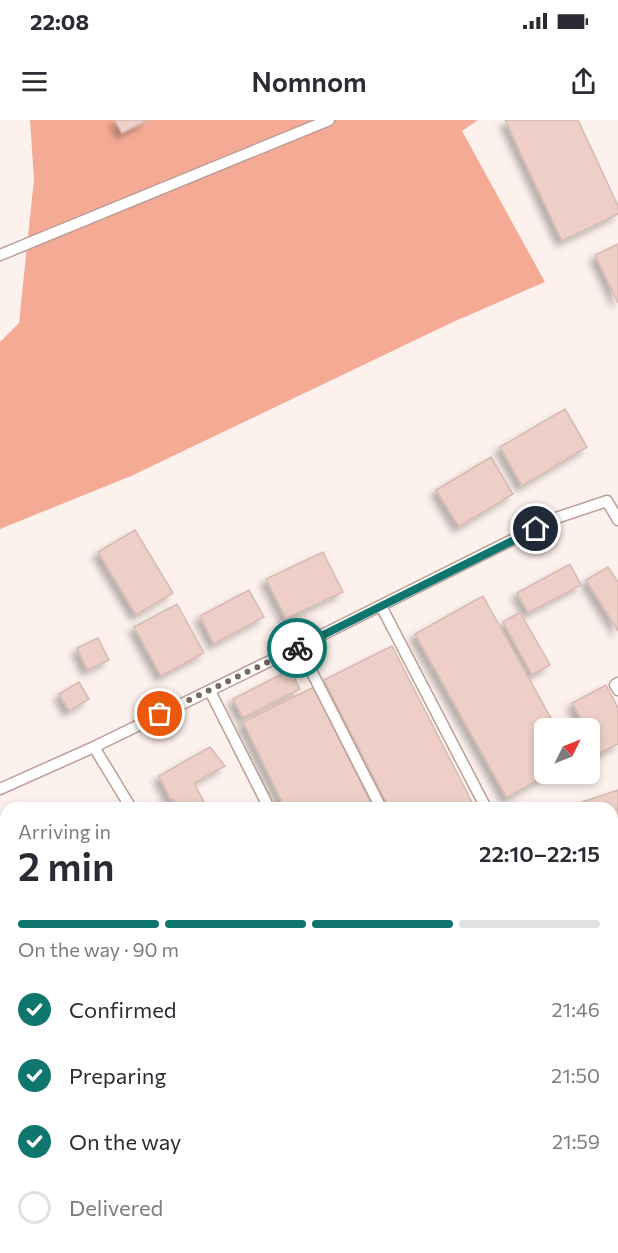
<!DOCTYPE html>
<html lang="en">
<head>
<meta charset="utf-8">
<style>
  body { margin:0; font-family:Commissioner,sans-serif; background:#f2f2f3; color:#2b2b33; height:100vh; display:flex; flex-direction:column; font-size:22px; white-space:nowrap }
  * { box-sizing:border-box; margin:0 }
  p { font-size:20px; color:#7c7c81 }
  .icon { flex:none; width:33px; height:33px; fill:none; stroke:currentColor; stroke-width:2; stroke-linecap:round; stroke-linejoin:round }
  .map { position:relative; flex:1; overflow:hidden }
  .sheet { position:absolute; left:0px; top:682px; width:618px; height:452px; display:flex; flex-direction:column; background:#fff; border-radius:18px 18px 0 0; box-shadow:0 3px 9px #0003 }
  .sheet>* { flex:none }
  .needle { width:39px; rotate:47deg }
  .fabs { position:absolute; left:534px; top:598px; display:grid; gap:12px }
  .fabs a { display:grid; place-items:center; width:66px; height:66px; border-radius:9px; background:#fff; box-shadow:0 3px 9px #0003; font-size:30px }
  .pin { position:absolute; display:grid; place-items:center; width:51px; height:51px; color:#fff; margin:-26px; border:3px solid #fff; border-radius:50%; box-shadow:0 2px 6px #0007 }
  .courier { position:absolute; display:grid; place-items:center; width:60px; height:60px; margin:-30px; border:4px solid #0f766e; border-radius:50%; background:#fff; color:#222; box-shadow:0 2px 8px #0007 }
  .overview em { font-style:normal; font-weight:600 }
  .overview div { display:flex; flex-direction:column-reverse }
  .overview { display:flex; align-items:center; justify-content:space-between; height:102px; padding:0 18px }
  h1 { font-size:39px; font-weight:600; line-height:45px }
  .bar { display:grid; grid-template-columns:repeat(4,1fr); gap:9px 6px; align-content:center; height:72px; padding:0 18px }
  .bar i { height:8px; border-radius:4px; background:#e1e1e2 }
  .bar .active { background:#0f766e }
  .bar p { grid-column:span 4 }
  ol { padding:0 18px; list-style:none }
  li { display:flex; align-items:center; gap:18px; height:66px }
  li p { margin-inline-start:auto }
  li .icon { padding:6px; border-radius:50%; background:#0f766e; color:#fff; stroke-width:4 }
  li:last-child { color:#7c7c81 }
  li i { width:33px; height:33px; border:3px solid #e1e1e2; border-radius:50% }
  .status { display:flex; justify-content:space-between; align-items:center; height:42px; padding:0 30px; background:#fff; direction:ltr }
  .status svg { height:16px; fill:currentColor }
  header { display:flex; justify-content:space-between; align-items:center; height:78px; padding:0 18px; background:#fff; font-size:27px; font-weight:600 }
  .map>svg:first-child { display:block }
  .forest { fill:#f5aa96 }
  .building { fill:#edcfc7; stroke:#d6b9b0; stroke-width:1.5; filter:url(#shadow) }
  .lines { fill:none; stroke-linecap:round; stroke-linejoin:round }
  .lane-casing { stroke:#bc9f97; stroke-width:13 }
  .street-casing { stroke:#bc9f97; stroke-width:25 }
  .highway-casing { stroke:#bc9f97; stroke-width:35 }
  .lane { stroke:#fff; stroke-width:10 }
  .street { stroke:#fff; stroke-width:22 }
  .highway { stroke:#fff; stroke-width:33 }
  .done { stroke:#756a66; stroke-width:6; stroke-dasharray:0 10.8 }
  .route { stroke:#0f766e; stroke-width:8 }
</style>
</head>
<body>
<div class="status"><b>22:08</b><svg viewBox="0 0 49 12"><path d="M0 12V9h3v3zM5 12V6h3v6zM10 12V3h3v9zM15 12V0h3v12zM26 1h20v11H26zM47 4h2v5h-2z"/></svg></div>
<header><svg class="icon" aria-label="menu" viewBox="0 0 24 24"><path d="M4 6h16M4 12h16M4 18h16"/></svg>Nomnom<svg class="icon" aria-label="share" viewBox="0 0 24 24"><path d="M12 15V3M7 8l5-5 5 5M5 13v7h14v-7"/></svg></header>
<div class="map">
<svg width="618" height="1133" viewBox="0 0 618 1133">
  <defs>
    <filter id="shadow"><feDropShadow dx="-5.5" dy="5.5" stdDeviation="3" flood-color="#0004"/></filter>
  </defs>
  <rect width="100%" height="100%" fill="#fdf1ed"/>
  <path class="forest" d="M30,0H478L462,11L545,162L453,202L131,356L0,409V222L19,203L34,59Z"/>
  <g class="building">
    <path d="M115,0H148L122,13Z"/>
    <path d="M505,0H578L618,86V94L562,121Z"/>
    <path d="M618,124V183L595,135Z"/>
    <path d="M565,289L587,327L522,366L500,327Z"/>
    <path d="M491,337L513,374L459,407L436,370Z"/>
    <path d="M135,410L173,473L136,495L98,432Z"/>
    <path d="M323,432L343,472L286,499L266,459Z"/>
    <path d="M570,444L581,465L528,493L517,473Z"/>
    <path d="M608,447L618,462V511L586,460Z"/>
    <path d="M249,470L264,497L214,524L200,496Z"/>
    <path d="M483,476L557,609H544V654H549L507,678L415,514Z"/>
    <path d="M177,484L204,533L161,556L134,507Z"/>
    <path d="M520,492L550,545L532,555L503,502Z"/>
    <path d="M98,518L109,540L87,550L77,528Z"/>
    <path d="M392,526L475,688H389L324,560Z"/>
    <path d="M290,550L300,569L243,598L233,579Z"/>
    <path d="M79,562L89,579L69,591L59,574Z"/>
    <path d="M606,565L618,588V624L600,633L590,614V609H587L572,583Z"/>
    <path d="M314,567L373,688H285L243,602Z"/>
    <path d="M210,627L225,646L194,663L207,688H178L173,679L171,680L159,656Z"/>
    <path d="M618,670V701L612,703V688H583L582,682Z"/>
    <path d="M618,738V787L612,790V741Z"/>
    <path d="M618,791V859L612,848V794Z"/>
    <path d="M617,989L618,1030L612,1032V991Z"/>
    <path d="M0,1018L6,1033V1055L0,1057Z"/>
    <path d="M618,1053V1087L612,1090V1056Z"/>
    <path d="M618,1096V1133H604L603,1128H612V1098Z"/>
    <path d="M36,1128H73L75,1133H38Z"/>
    <path d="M356,1128H386L391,1133H359Z"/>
    <path d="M401,1128H427L431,1133H405Z"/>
    <path d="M483,1128H503L507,1133H476Z"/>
    <path d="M507,1128H539L542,1133H511Z"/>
    <path d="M544,1128H578L581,1133H540L539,1132Z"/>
  </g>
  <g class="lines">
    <g class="lane-casing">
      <g id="lane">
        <path d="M0,135L329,0"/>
        <path d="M381,486L486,688"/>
        <path d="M299,527L381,688"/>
        <path d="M618,563L615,565L618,570"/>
        <path d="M210,571L269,688"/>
        <path d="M94,627L131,688"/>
        <path d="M0,669L94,627L272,540L556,398L607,381L618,400"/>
        <path d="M612,909H618"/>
        <path d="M255,1133L265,1128"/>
      </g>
    </g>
    <g class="street-casing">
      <g id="street">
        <path d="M0,929L6,926"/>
        <path d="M0,987L6,985"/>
        <path d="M612,1039L618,1037"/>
        <path d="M582,1128L584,1133"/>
        <path d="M436,1133L442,1128"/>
      </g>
    </g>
    <g class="highway-casing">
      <g id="highway">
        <path d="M0,727L6,738"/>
        <path d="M0,853L6,864"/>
        <path d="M135,1128L138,1133"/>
        <path d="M182,1128L184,1133"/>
      </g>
    </g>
    <use href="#lane" class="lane"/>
    <use href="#street" class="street"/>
    <use href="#highway" class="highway"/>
  </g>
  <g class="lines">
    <path class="done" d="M160,594L297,528"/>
    <path class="route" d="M297,528L536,409"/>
  </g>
</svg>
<div class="fabs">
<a><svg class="needle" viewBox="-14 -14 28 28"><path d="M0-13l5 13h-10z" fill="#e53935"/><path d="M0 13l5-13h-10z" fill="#7c7c81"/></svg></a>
</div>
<div class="pin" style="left:160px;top:594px;background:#ea580c"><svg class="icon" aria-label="bag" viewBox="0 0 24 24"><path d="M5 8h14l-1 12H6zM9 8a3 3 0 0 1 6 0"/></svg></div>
<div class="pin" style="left:536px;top:409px;background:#1f2937"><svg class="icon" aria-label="home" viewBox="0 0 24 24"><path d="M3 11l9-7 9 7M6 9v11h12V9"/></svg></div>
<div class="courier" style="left:297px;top:528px"><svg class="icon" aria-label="bike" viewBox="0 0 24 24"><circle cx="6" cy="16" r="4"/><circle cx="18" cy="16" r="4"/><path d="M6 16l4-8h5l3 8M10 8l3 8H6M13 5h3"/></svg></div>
<section class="sheet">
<div class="overview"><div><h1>2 min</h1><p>Arriving in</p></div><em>22:10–22:15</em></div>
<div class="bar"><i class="active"></i><i class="active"></i><i class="active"></i><i></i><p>On the way · 90 m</p></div>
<ol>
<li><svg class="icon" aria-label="check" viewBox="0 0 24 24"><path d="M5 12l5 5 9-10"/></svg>Confirmed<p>21:46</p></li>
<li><svg class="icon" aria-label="check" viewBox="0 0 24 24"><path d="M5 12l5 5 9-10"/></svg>Preparing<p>21:50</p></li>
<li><svg class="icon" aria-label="check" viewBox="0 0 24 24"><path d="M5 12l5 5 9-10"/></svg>On the way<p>21:59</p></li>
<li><i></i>Delivered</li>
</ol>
</section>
</div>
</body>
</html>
